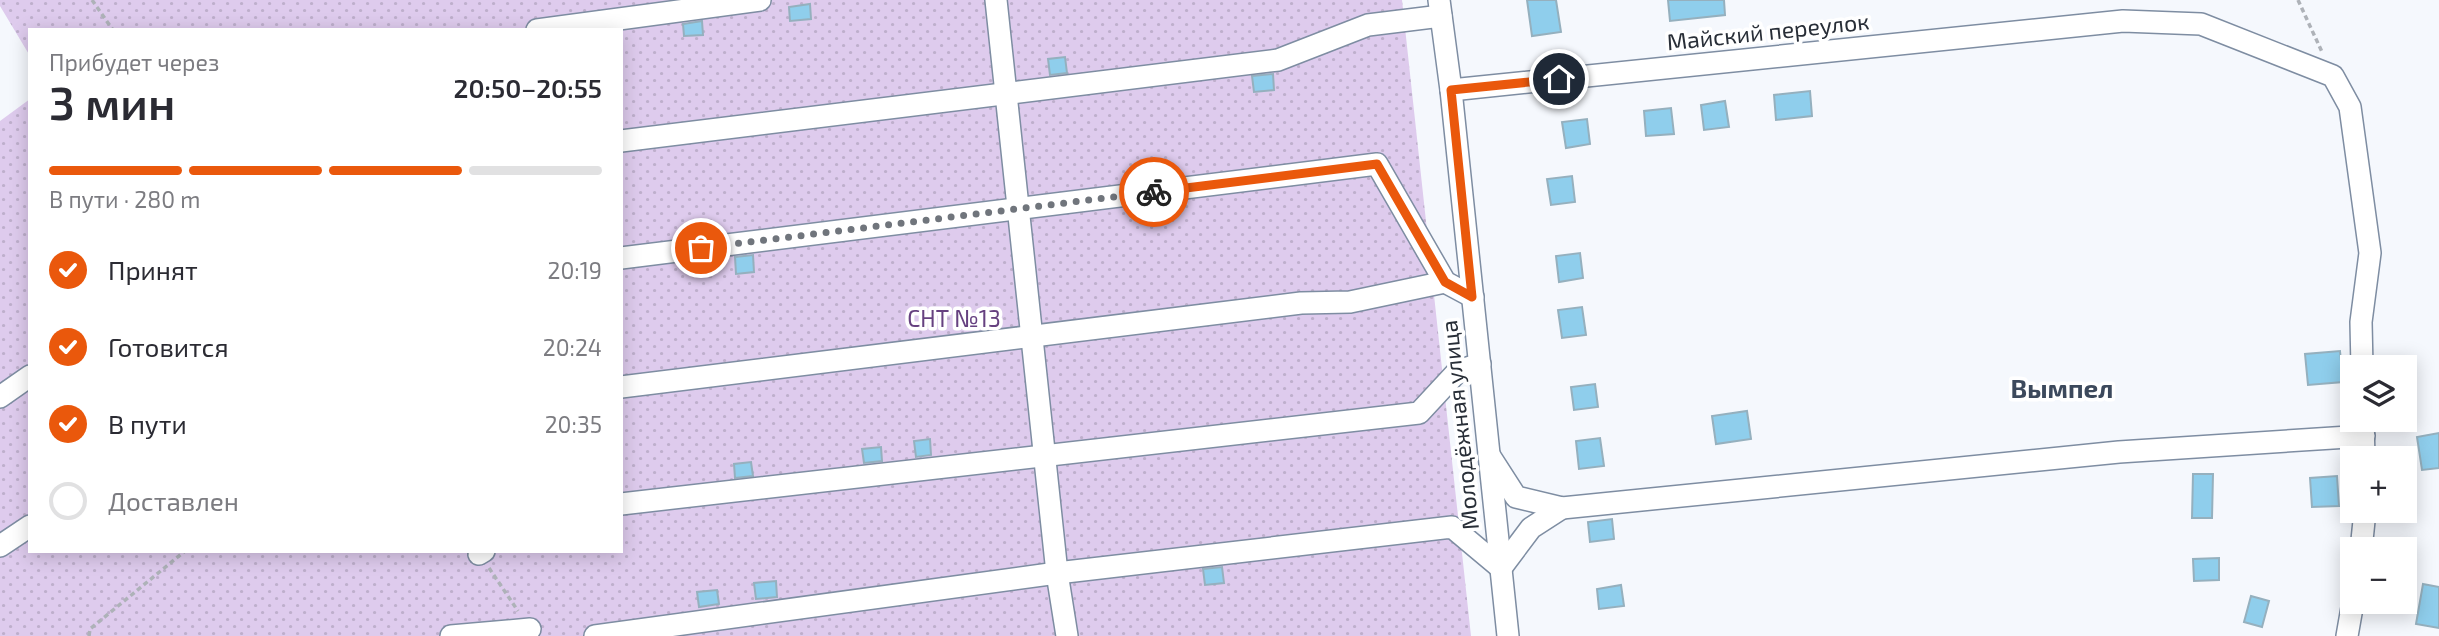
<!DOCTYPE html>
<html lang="ru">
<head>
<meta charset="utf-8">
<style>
  body { margin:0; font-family:"Exo 2",sans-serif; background:#f7f7f7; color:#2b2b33; height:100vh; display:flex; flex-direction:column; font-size:26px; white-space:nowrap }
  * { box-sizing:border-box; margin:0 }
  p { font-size:23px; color:#7c7c81 }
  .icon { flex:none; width:38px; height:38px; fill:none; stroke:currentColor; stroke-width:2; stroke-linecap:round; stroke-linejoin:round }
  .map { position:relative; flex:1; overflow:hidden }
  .drawer { position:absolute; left:28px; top:28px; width:595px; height:525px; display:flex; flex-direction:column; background:#fff; border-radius:0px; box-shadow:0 4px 18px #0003 }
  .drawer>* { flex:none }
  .controls { position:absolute; left:2340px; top:355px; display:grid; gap:14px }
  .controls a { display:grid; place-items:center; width:77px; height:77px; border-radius:0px; background:#fff; box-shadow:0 4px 18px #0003; font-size:35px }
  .pin { position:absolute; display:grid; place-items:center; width:60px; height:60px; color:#fff; margin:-30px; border:4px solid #fff; border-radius:50%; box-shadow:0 2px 7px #0007 }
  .courier { position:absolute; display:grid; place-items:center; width:70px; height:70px; margin:-35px; border:5px solid #ea580c; border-radius:50%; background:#fff; color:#222; box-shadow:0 2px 9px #0007 }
  .overview em { font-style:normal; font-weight:600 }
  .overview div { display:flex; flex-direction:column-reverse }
  .overview { display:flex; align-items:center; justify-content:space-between; height:119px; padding:0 21px }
  h1 { font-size:46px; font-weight:600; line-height:52px }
  .bar { display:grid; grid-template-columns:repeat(4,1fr); gap:10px 7px; align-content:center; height:84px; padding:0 21px }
  .bar i { height:9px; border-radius:5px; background:#e1e1e2 }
  .bar .current { background:#ea580c }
  .bar p { grid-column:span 4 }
  ol { padding:0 21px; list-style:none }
  li { display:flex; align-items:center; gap:21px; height:77px }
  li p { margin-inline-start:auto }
  li .icon { padding:7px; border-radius:50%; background:#ea580c; color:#fff; stroke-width:4 }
  li:last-child { color:#7c7c81 }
  li i { width:38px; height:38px; border:4px solid #e1e1e2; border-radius:50% }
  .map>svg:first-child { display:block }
  .garden { fill:url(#garden-dots) }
  .building { fill:#8fceec; stroke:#95b0be; stroke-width:2 }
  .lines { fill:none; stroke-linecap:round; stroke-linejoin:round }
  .minor-casing { stroke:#7e8da2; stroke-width:24 }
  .path { stroke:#aeb2b8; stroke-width:3.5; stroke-dasharray:5 3.5; stroke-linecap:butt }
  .minor { stroke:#fff; stroke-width:21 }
  .done { stroke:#70757c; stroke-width:7; stroke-dasharray:0 12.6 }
  .route { stroke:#ea580c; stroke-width:9 }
  .labels { text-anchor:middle; stroke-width:7; stroke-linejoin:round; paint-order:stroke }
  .street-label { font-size:23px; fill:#282e37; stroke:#fff }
  .park-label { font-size:23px; fill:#664180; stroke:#fff }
  .quarter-label { font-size:26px; font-weight:bold; fill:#3c495c; stroke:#fff }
</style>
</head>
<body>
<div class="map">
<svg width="2439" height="636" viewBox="0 0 2439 636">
  <defs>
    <pattern id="garden-dots" width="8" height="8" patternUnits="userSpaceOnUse" patternTransform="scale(1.75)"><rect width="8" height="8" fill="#decbed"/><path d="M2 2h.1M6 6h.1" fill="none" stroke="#beafcc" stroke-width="1.8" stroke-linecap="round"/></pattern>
  </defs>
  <rect width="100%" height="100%" fill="#f5f8fd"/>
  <path class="garden" d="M0,0H1402L1471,636H0V121L30,99V551H621V30H30V56L0,6Z"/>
  <g class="building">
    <path d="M1527,0H1556L1561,32L1532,36Z"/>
    <path d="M1668,0H1724L1725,15L1670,21Z"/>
    <path d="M810,4L811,19L790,21L789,7Z"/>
    <path d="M702,21L703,35L684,36L683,24Z"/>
    <path d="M1065,57L1067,73L1050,75L1048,59Z"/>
    <path d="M1273,74L1274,90L1254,92L1252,76Z"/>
    <path d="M1810,91L1812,116L1776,120L1774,95Z"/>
    <path d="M1725,101L1729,127L1704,130L1701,105Z"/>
    <path d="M1671,108L1674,134L1646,136L1644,111Z"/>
    <path d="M1587,119L1590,144L1566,148L1562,122Z"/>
    <path d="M1572,176L1575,202L1551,205L1547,179Z"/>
    <path d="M1580,253L1583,278L1559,282L1556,256Z"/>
    <path d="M753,255L754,272L736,274L735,257Z"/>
    <path d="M1582,307L1586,335L1562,338L1558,310Z"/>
    <path d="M2340,351L2343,382L2308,385L2305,354Z"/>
    <path d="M1595,384L1598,407L1574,410L1571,387Z"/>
    <path d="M1747,411L1751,439L1716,444L1712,416Z"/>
    <path d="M2439,433V468L2422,470L2417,437Z"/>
    <path d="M1600,438L1604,466L1579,469L1576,441Z"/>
    <path d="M930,439L931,455L916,457L914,441Z"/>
    <path d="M881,447L882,461L864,463L862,449Z"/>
    <path d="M751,462L753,476L735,478L734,464Z"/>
    <path d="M2193,474H2213L2212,518H2192Z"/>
    <path d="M2337,476L2339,506L2312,507L2310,478Z"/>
    <path d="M1612,519L1614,539L1590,542L1588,522Z"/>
    <path d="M2219,558V580L2194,581L2193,559Z"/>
    <path d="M1222,567L1224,583L1205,585L1203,569Z"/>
    <path d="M776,581L777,597L756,599L754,583Z"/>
    <path d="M2423,584L2439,587V628L2416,624Z"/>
    <path d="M1621,585L1624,606L1599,609L1597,589Z"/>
    <path d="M717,590L719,604L699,607L697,592Z"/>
    <path d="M2251,596L2269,601L2262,627L2244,622Z"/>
  </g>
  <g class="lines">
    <g class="minor-casing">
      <g id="minor">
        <path d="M996,0L1057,573L1067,636"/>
        <path d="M1439,0L1451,90L1508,636"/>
        <path d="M537,30L760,0"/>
        <path d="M1451,90L2123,21L2201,24L2333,76L2350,107L2370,253L2361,322L2362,368"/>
        <path d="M621,141L1278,60L1368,25L1441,16"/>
        <path d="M621,258L1377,164L1445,282L1473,297"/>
        <path d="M621,387L1301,303L1350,302L1445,282"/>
        <path d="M0,397L30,376"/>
        <path d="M2363,420L2364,458"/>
        <path d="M1489,455L1516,497L1562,508L2119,452L2364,436"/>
        <path d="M621,504L1419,413L1458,371L1480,364"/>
        <path d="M0,546L30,526"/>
        <path d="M2361,550L2365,511"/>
        <path d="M479,554L484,551"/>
        <path d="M451,636L530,629"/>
        <path d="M595,636L1057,573L1452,527L1501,568L1531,528L1562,508"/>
        <path d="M2347,636L2353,602"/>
      </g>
    </g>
    <g class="path">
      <path d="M92,0L113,30"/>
      <path d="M2298,0L2322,52"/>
      <path d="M489,568L518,611"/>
      <path d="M89,636L90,629L185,551"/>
    </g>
    <use href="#minor" class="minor"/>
  </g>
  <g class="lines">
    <path class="done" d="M701,248L1154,192"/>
    <path class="route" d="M1154,192L1377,164L1445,282L1472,297L1451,90L1559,79"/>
  </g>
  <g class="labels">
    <g class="street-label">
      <text transform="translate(1768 32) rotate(-6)" y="8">Майский переулок</text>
      <text transform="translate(1460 425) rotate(-96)" y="8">Молодёжная улица</text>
    </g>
    <g class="park-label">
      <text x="954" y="327">СНТ №13</text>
    </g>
    <g class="quarter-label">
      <text x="2062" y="398">Вымпел</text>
    </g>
  </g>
</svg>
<div class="controls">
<a><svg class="icon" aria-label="layers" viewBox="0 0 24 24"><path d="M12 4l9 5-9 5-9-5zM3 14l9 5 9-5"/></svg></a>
<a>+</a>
<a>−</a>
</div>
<div class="pin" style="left:701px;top:248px;background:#ea580c"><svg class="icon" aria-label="bag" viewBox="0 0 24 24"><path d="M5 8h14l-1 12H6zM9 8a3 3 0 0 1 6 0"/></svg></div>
<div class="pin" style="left:1559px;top:79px;background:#1f2937"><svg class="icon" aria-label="home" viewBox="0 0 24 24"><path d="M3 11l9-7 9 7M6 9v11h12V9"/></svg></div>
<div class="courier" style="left:1154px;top:192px"><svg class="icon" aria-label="bike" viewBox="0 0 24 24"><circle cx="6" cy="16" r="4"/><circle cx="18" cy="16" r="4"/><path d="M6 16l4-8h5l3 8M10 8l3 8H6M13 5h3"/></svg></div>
<section class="drawer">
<div class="overview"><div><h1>3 мин</h1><p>Прибудет через</p></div><em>20:50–20:55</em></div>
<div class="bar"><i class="current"></i><i class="current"></i><i class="current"></i><i></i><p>В пути · 280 m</p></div>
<ol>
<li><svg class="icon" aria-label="check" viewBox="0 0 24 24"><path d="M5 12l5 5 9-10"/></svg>Принят<p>20:19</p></li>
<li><svg class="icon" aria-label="check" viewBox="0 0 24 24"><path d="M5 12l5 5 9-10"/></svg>Готовится<p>20:24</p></li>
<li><svg class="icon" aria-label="check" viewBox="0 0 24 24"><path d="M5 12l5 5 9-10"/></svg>В пути<p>20:35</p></li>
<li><i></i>Доставлен</li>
</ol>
</section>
</div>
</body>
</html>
